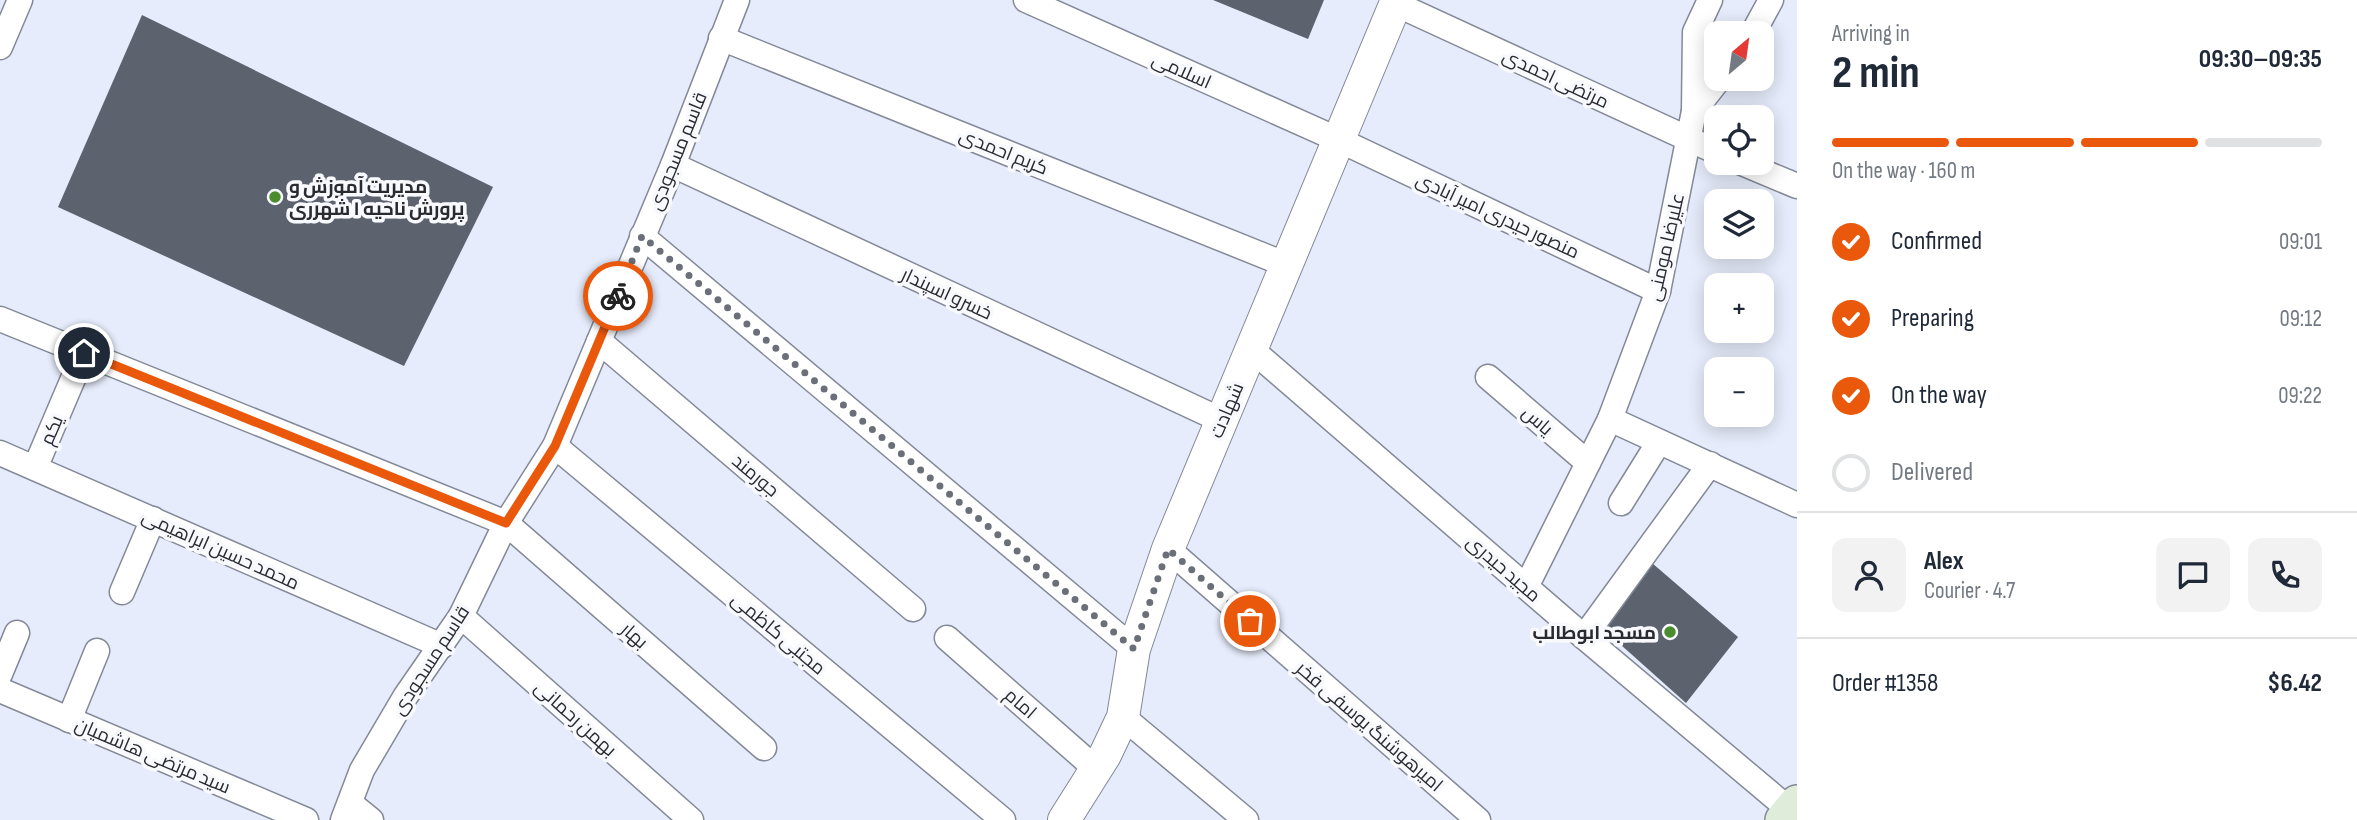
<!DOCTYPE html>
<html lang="en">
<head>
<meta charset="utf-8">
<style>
  body { margin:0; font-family:"Sofia Sans Condensed",Cairo,sans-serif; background:#f2f2f3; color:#1f2937; height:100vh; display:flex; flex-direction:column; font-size:26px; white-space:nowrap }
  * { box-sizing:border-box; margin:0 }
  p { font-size:23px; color:#747a83 }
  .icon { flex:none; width:38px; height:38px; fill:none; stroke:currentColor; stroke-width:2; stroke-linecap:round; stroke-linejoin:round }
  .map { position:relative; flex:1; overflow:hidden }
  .sheet { display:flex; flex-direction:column; background:#fff; width:560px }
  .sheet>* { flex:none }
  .needle { width:46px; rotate:29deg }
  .fabs { position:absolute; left:1704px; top:21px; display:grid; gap:14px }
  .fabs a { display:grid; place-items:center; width:70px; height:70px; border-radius:14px; background:#fff; box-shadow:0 4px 18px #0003; font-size:35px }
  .pin { position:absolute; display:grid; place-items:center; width:60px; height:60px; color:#fff; margin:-30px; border:4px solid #fff; border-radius:50%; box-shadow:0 2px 7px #0007 }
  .courier { position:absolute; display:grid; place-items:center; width:70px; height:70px; margin:-35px; border:5px solid #ea580c; border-radius:50%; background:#fff; color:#222; box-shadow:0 2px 9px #0007 }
  .headline em { font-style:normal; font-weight:700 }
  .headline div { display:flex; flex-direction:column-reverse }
  .headline { display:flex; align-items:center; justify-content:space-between; height:119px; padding:0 35px }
  h1 { font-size:46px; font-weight:700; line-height:52px }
  .bar { display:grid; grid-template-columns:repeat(4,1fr); gap:10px 7px; align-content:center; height:84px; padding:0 35px }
  .bar i { height:9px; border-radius:5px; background:#e0e1e3 }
  .bar .current { background:#ea580c }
  .bar p { grid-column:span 4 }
  .line { display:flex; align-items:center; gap:18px; padding:0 35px; border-top:2px solid #e0e1e3 }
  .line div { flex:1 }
  .round { display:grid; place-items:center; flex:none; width:74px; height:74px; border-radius:14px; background:#f2f2f3 }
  ol { padding:0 35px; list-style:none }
  li { display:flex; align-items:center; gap:21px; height:77px }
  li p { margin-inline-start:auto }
  li .icon { padding:7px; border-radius:50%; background:#ea580c; color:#fff; stroke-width:4 }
  li:last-child { color:#747a83 }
  li i { width:38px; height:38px; border:4px solid #e0e1e3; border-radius:50% }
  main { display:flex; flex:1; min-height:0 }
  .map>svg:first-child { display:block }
  .building { fill:#5d626f }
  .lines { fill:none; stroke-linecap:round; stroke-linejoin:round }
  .minor-casing { stroke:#848997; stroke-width:27 }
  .tertiary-casing { stroke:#848997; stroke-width:34 }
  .secondary-casing { stroke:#848997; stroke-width:38 }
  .minor { stroke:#fff; stroke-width:24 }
  .tertiary { stroke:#fff; stroke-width:32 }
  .secondary { stroke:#dfecda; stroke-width:35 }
  .done { stroke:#6b6f78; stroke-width:7; stroke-dasharray:0 12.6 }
  .route { stroke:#ea580c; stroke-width:9 }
  .poi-dot { fill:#4b8c2e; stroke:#f8f9fd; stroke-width:2.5 }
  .labels { text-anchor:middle; stroke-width:7; stroke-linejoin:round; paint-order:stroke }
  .street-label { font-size:19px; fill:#292b31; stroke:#f8f9fd }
  .poi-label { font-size:19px; font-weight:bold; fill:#292b31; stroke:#f8f9fd; text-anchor:start }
</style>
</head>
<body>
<main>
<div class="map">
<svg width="1797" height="820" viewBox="0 0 1797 820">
  <rect width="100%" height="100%" fill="#e6ecfb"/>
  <g class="building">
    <path d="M1213,0H1324L1308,39Z"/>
    <path d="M142,15L493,187L404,366L58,207Z"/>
    <path d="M1652,563L1738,637L1686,703L1602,628Z"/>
  </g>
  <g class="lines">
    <g class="minor-casing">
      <g id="minor">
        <path d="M1026,0L1339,140L1658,291"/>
        <path d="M1710,0L1695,32L1694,111L1719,79"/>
        <path d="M1396,4L1717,152"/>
        <path d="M1753,33L1771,0"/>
        <path d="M721,38L1287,265"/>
        <path d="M0,47L20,0"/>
        <path d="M1742,163L1797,186"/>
        <path d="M673,165L1221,420"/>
        <path d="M642,236L1134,649"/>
        <path d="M0,319L506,523L764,748"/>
        <path d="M599,341L913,609"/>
        <path d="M1251,349L1584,637L1791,811"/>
        <path d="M1488,377L1588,463"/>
        <path d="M1610,419L1797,505"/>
        <path d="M555,446L1003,820"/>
        <path d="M0,453L442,646"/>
        <path d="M35,468L84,353"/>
        <path d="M1621,503L1659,442"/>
        <path d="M1168,549L1478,820"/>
        <path d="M1526,587L1610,419L1658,291L1694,111"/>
        <path d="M122,592L153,519"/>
        <path d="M461,616L691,820"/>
        <path d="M1584,637L1710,464"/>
        <path d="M947,638L1096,769"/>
        <path d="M0,674L17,633"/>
        <path d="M0,690L306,820"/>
        <path d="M1123,717L1246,820"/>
        <path d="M69,720L97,651"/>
        <path d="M350,803L371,820"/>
        <path d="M343,820L362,770L405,697L461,616L506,523L555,446L673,165L737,0"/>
      </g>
    </g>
    <g class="tertiary-casing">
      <path id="tertiary" d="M1064,820L1105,755L1123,717L1134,649L1168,549L1397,0"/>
    </g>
    <g class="secondary-casing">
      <path id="secondary" d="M1783,820L1797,803"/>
    </g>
    <use href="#minor" class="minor"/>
    <use href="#tertiary" class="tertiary"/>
    <use href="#secondary" class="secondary"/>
  </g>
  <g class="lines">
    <path class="done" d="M618,296L642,236L1134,649L1168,549L1250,621"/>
    <path class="route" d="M84,353L506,523L555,446L618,296"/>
  </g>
  <g class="poi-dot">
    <circle cx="275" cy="197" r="7"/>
    <circle cx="1670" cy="632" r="7"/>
  </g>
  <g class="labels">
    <g class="street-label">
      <text transform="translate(1182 70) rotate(24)" y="7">اسلامی</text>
      <text transform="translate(1556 78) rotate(25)" y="7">مرتضی احمدی</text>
      <text transform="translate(677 151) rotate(-68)" y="7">قاسم مسجودی</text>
      <text transform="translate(1004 151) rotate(22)" y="7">کریم احمدی</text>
      <text transform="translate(1498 215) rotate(25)" y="7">منصور حیدری امیر آبادی</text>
      <text transform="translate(1665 247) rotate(-77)" y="7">علیرضا مومنی</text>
      <text transform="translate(947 293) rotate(25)" y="7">خسرو اسپندار</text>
      <text transform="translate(1226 410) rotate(-67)" y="7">شهادت</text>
      <text transform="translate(1538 420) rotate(41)" y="7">یاس</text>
      <text transform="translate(51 430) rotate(-67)" y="7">یکم</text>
      <text transform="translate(756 475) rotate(40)" y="7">جورمند</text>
      <text transform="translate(221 549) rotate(24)" y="7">محمد حسین ابراهیمی</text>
      <text transform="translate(1504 568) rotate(41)" y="7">مجید حیدری</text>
      <text transform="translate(779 633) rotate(40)" y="7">مجتبی کاظمی</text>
      <text transform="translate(635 635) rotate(41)" y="7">بهار</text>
      <text transform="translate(430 660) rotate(-57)" y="7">قاسم مسجودی</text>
      <text transform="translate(1021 703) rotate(41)" y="7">امام</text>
      <text transform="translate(576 718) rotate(42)" y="7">بهمن رحمانی</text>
      <text transform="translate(1370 726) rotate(41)" y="7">امیرهوشنگ یوسفی فخر</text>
      <text transform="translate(153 755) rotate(23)" y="7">سید مرتضی هاشمیان</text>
    </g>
    <g class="poi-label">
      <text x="289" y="193">مدیریت آموزش و<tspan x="289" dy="22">پرورش ناحیه ۱ شهرری</tspan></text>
      <text x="1656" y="639" text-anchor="end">مسجد ابوطالب</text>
    </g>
  </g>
</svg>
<div class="fabs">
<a><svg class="needle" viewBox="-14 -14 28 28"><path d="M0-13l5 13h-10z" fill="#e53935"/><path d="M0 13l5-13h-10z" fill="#747a83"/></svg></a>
<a><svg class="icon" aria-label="locate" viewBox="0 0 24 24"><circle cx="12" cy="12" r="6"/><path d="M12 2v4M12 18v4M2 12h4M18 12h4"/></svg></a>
<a><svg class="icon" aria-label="layers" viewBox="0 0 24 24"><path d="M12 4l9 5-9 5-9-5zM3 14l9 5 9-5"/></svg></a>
<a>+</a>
<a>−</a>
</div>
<div class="pin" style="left:1250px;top:621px;background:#ea580c"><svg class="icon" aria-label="bag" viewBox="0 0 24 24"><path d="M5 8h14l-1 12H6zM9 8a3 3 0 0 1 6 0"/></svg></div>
<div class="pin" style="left:84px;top:353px;background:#1f2937"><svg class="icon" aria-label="home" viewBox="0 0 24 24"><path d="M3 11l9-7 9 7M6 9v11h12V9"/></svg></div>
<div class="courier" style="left:618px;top:296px"><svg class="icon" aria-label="bike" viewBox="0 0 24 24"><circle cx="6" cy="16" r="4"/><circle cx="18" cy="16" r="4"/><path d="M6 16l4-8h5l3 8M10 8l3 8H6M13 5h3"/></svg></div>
</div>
<section class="sheet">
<div class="headline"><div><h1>2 min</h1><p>Arriving in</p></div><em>09:30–09:35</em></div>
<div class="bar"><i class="current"></i><i class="current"></i><i class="current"></i><i></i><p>On the way · 160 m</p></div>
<ol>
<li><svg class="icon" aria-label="check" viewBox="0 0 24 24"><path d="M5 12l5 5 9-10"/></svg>Confirmed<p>09:01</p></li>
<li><svg class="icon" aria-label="check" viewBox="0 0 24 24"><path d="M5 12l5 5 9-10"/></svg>Preparing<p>09:12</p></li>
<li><svg class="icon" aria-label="check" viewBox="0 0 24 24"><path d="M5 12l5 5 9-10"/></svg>On the way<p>09:22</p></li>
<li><i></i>Delivered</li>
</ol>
<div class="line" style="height:126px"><a class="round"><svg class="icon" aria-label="person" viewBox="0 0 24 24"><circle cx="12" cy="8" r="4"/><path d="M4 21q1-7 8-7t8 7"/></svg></a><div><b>Alex</b><p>Courier · 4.7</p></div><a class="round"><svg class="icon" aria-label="chat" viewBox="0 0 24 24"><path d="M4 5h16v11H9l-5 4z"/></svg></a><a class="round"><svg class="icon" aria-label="phone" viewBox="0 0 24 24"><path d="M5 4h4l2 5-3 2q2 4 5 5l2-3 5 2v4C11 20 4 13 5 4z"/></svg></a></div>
<div class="line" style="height:91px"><div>Order #1358</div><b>$6.42</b></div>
</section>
</main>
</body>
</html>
